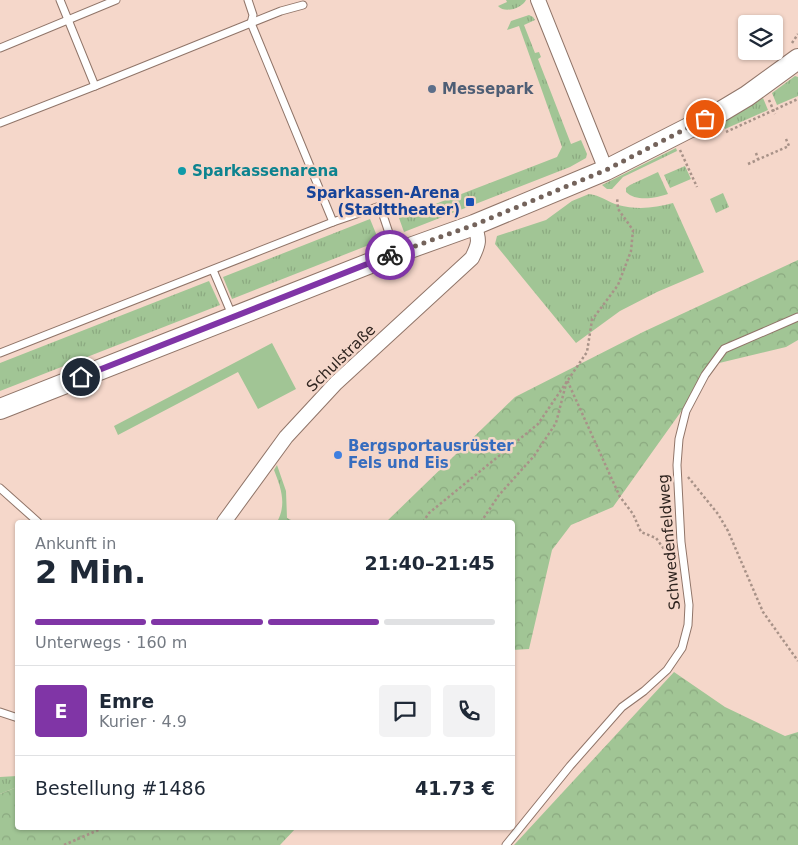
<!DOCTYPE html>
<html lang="de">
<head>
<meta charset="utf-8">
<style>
  body { margin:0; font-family:"DejaVu Sans",sans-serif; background:#f2f2f3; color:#1f2937; height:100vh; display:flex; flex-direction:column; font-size:19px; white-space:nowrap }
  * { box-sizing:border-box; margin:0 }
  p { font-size:16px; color:#747a83 }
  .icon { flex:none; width:28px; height:28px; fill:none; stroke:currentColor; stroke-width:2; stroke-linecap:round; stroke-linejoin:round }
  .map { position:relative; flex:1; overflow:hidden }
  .details { position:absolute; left:15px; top:520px; width:500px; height:310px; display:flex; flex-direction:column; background:#fff; border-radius:5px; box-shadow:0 1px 4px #0004 }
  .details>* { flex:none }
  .tools { position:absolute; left:738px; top:15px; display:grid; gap:10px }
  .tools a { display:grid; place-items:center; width:45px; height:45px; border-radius:5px; background:#fff; box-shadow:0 1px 4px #0004; font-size:25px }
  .pin { position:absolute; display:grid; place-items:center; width:42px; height:42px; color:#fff; margin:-21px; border:2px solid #fff; border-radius:50%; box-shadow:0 1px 5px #0007 }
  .courier { position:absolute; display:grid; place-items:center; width:50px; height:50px; margin:-25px; border:4px solid #8035a6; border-radius:50%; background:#fff; color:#222; box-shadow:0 1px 6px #0007 }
  .head em { font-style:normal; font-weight:700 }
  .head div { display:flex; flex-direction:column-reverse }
  .head { display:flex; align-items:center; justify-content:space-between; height:85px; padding:0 20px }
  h1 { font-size:32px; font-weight:700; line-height:38px }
  .bar { display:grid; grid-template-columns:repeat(4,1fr); gap:8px 5px; align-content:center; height:60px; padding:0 20px }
  .bar i { height:6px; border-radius:4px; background:#e0e1e3 }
  .bar .on { background:#8035a6 }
  .bar p { grid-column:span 4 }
  .line { display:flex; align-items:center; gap:12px; padding:0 20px; border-top:1px solid #e0e1e3 }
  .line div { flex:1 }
  .round { display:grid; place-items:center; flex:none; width:52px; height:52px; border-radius:5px; background:#f2f2f3 }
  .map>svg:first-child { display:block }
  .grass { fill:url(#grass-tufts) }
  .forest { fill:url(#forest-crowns) }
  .park { fill:#a1c595 }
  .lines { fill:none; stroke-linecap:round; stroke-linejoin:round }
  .lane-casing { stroke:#907569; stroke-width:9 }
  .street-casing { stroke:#907569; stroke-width:16 }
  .secondary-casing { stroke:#907569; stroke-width:22 }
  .path { stroke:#a89288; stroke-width:2.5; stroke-dasharray:2.5 2.5; stroke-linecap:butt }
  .lane { stroke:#fff; stroke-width:7 }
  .street { stroke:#fff; stroke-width:14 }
  .secondary { stroke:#fff; stroke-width:20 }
  .done { stroke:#74635b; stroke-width:5; stroke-dasharray:0 9 }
  .route { stroke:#8035a6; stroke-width:6 }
  .service-dot { fill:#5c6f8a; stroke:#f5d7ca; stroke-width:2 }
  .culture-dot { fill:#0f9aa8; stroke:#f5d7ca; stroke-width:2 }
  .transit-dot { fill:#1a4fb4; stroke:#f5d7ca; stroke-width:2 }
  .shop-dot { fill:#3f7fe0; stroke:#f5d7ca; stroke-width:2 }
  .labels { text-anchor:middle; stroke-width:5; stroke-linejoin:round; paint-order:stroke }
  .service-label { font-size:15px; font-weight:bold; fill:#4e5e75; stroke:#f5d7ca; text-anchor:start }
  .culture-label { font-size:15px; font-weight:bold; fill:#0d838f; stroke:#f5d7ca; text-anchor:start }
  .transit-label { font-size:15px; font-weight:bold; fill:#164399; stroke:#f5d7ca; text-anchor:end }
  .street-label { font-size:15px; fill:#2f241f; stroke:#f5d7ca }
  .shop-label { font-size:15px; font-weight:bold; fill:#366cbe; stroke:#f5d7ca; text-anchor:start }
</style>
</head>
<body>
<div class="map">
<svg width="798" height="845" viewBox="0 0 798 845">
  <defs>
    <pattern id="grass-tufts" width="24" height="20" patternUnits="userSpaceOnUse" patternTransform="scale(1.25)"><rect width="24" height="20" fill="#a1c595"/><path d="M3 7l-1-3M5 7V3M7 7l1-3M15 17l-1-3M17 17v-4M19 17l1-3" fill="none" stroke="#8ba980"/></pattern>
    <pattern id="forest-crowns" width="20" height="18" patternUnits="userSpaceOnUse" patternTransform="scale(1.25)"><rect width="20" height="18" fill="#a1c595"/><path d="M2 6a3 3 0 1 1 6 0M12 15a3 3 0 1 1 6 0" fill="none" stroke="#8ba980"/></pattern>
  </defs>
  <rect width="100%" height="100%" fill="#f5d7ca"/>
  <g class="grass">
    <path d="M506,0H526C522,8 505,14 498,6L507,2Z"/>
    <path d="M529,15L533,17L535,20L524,25L535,53L539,52L541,57L538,59L571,144L581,140L587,154L586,158L570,167L404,232L399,218L557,157L562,147L519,26L507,30L511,21Z"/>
    <path d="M795,76L798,77V96L777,105L772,93Z"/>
    <path d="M763,98L768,110L725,129L722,123Z"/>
    <path d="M676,148L677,151L623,177L612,189H607L602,185Z"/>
    <path d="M685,166L691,179L670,188L664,175Z"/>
    <path d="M658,172L668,194C656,198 636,202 626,192V188L630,185Z"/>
    <path d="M723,193L729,207L716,213L710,199Z"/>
    <path d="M589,194C600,195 608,202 618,205C637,210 655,208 673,203L704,272L657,292L620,311L576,343L495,244L497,236L546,220L572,201Z"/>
    <path d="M370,219L379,241L232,299L223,277Z"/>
    <path d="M209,281L220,305L0,391V363Z"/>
    <path d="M277,465L286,491L287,518L295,522H277C287,504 281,488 274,470Z"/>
    <path d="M17,776V787L0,794V777Z"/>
  </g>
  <g class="forest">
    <path d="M798,260V340L786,347L715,364L613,507L571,525L552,550L529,649L513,650L512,522H386L515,397L643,332Z"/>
    <path d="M674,672L725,707L785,736L798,732V845H514Z"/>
    <path d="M17,787L18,828H296L280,845H0V794Z"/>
  </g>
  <path class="park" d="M272,343L296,389L258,409L238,372L118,435L114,426Z"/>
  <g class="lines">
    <g class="lane-casing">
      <g id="lane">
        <path d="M60,0L95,86L251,23L333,222L380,206L395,251"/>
        <path d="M248,0L253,15L251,23"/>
        <path d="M251,23L281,11L303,5"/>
        <path d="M0,48L116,0"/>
        <path d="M0,123L95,86"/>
        <path d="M213,270L232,315"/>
        <path d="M0,353L333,222"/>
        <path d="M0,488L38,522"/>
        <path d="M0,712L18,718"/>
        <path d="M506,845L570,766L622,707L644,691L667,670L682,648L688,625L689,605L681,542L677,465L679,439L686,411L705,375L724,349L798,317"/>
      </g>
    </g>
    <g class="street-casing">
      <g id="street">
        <path d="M538,0L606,170"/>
        <path d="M224,522L286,437L336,383L472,258C479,244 480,240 474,225"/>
      </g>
    </g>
    <g class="secondary-casing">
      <path id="secondary" d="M0,409L396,253L474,225L606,170L722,111L747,96L798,59"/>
    </g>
    <g class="path">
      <path d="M792,43L798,34"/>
      <path d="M769,100L775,114"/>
      <path d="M726,132L798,99"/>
      <path d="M680,150L697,187"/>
      <path d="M756,153L758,159"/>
      <path d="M748,164L789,146L786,139"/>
      <path d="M688,477L718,514L728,531L763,612L798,661"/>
      <path d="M423,522L429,513L538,424L587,352L592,320L618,285L631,251L633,230L618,209L617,197"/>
      <path d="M481,522L499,495L534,456L556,423L567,380L620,497L633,514L641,532L656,538L664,549L672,546"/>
      <path d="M64,845L103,828"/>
    </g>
    <use href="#lane" class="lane"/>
    <use href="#street" class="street"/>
    <use href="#secondary" class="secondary"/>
  </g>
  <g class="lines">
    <path class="done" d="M390,255L474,225L606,170L705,119"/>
    <path class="route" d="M81,377L390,255"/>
  </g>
  <circle class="service-dot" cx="432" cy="89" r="5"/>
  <circle class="culture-dot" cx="182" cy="171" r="5"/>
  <rect class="transit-dot" x="465" y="197" width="10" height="10" rx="2.5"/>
  <circle class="shop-dot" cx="338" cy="455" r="5"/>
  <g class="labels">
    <g class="service-label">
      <text x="442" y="94">Messepark</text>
    </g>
    <g class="culture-label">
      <text x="192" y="176">Sparkassenarena</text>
    </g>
    <g class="transit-label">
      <text x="460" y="198">Sparkassen-Arena<tspan x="460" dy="17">(Stadttheater)</tspan></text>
    </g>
    <g class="street-label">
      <text transform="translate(341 358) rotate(-44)" y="5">Schulstraße</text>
      <text transform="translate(669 542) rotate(-95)" y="5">Schwedenfeldweg</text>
    </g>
    <g class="shop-label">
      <text x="348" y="451">Bergsportausrüster<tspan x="348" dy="17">Fels und Eis</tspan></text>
    </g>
  </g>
</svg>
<div class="tools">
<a><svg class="icon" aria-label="layers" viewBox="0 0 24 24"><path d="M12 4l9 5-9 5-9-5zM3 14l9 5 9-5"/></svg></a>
</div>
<div class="pin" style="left:705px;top:119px;background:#ea580c"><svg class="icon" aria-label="bag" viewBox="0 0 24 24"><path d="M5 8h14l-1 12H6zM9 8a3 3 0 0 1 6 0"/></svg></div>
<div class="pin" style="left:81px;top:377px;background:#1f2937"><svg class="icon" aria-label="home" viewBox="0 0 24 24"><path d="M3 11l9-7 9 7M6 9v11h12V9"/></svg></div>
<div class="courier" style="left:390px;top:255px"><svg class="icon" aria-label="bike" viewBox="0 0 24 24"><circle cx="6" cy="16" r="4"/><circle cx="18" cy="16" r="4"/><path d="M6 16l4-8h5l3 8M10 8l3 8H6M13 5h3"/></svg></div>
<section class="details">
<div class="head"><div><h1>2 Min.</h1><p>Ankunft in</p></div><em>21:40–21:45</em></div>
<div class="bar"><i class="on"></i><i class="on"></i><i class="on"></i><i></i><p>Unterwegs · 160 m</p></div>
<div class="line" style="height:90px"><b class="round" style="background:#8035a6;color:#fff">E</b><div><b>Emre</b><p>Kurier · 4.9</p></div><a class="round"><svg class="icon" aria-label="chat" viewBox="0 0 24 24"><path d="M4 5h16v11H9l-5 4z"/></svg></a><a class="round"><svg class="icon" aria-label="phone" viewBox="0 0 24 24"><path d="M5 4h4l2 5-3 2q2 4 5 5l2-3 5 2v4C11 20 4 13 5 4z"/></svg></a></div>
<div class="line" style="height:65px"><div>Bestellung #1486</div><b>41.73 €</b></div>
</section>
</div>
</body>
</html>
